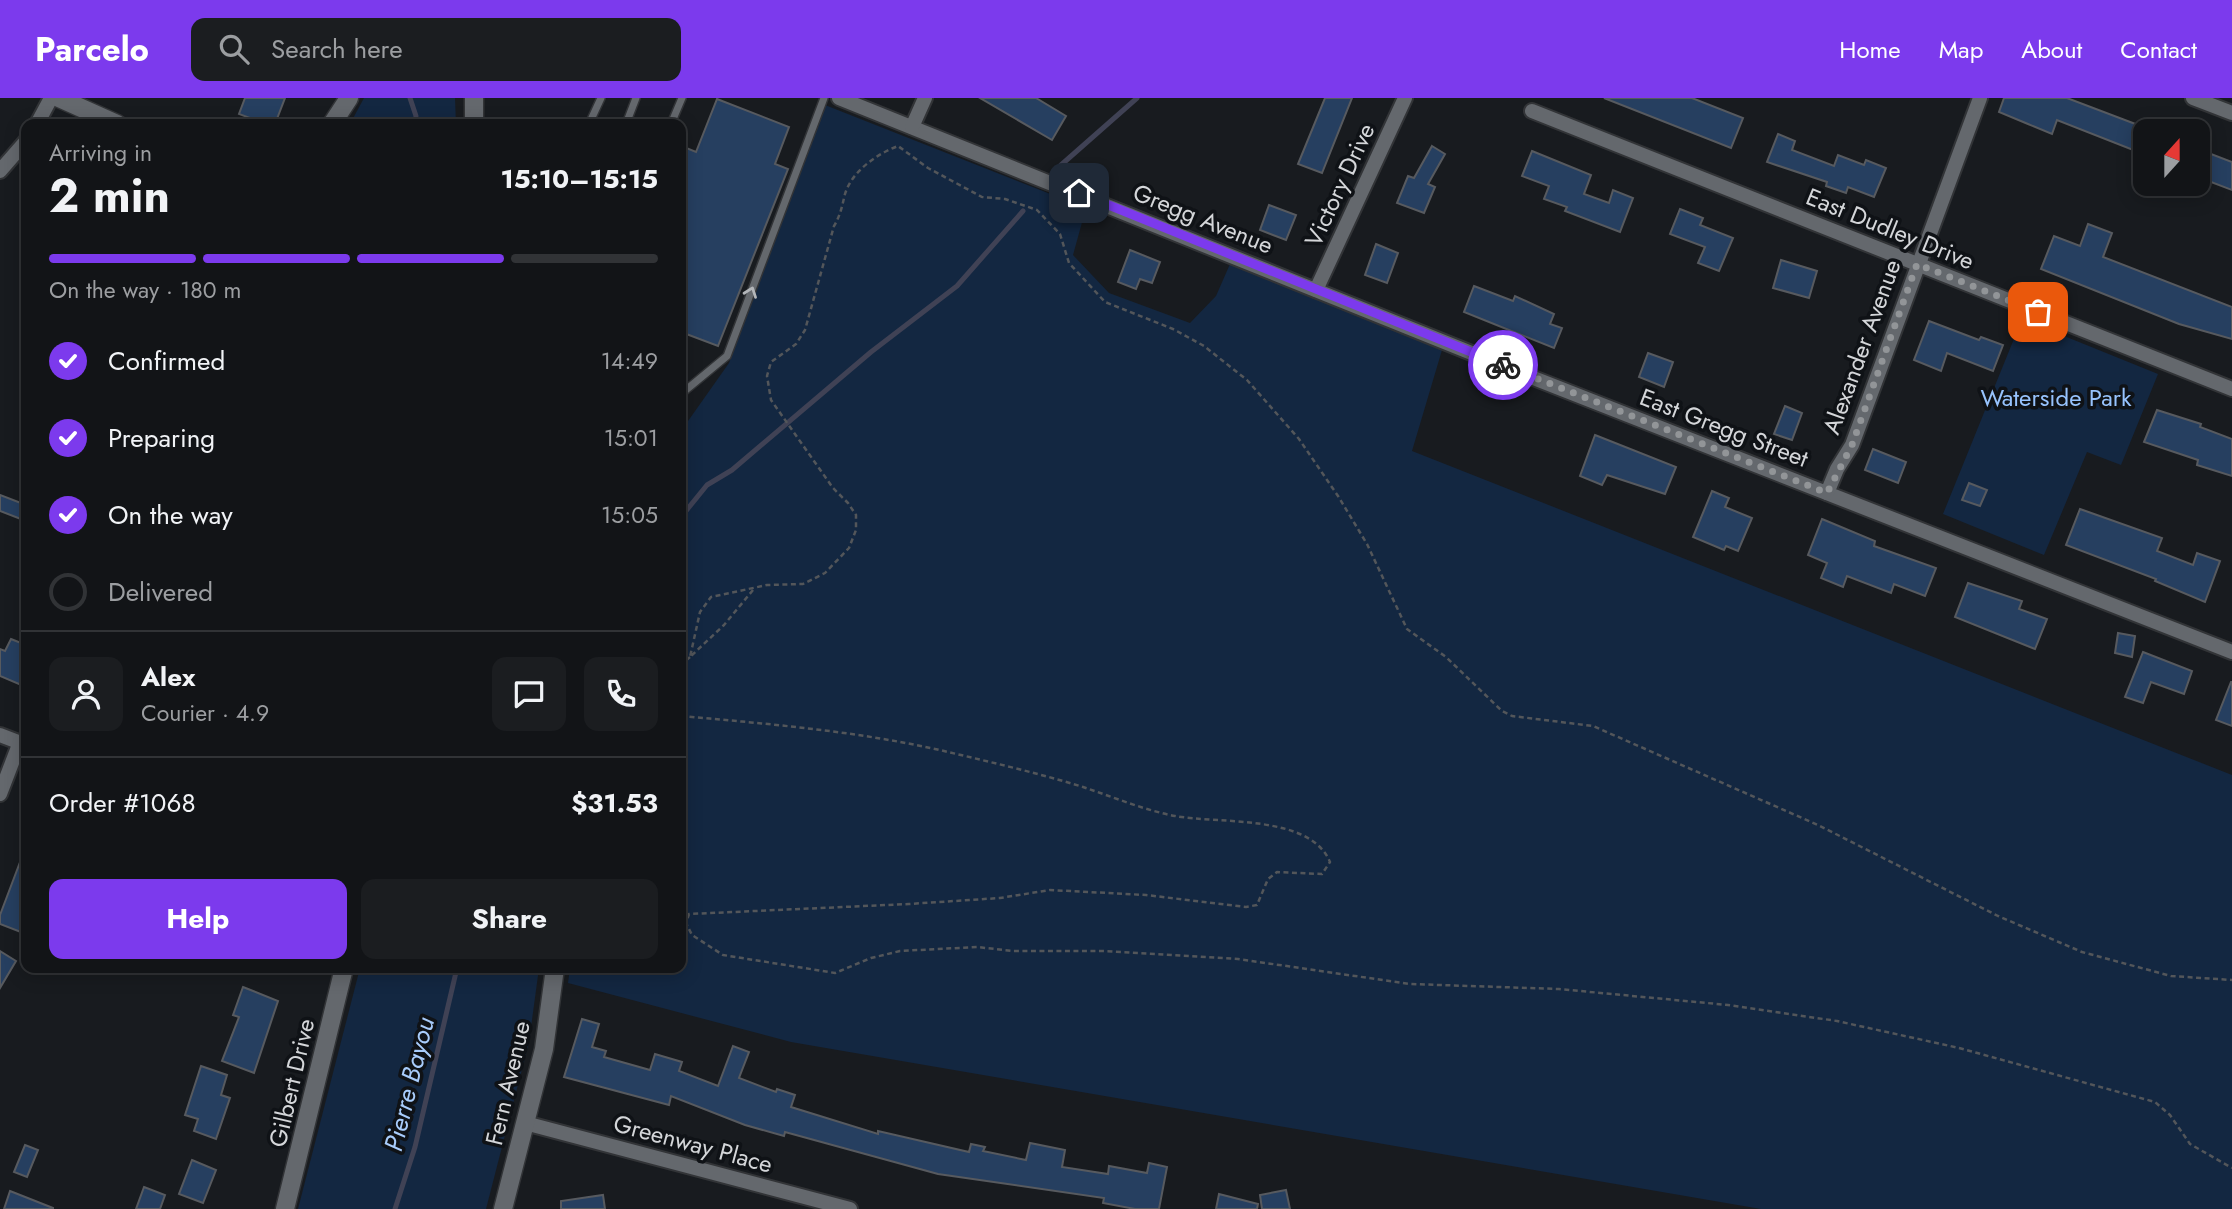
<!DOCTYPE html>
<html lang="en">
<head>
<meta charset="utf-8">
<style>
  body { margin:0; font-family:Jost,sans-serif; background:#1b1d20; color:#f1f3f6; height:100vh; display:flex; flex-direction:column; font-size:26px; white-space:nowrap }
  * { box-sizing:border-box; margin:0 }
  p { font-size:23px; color:#9c9ea1 }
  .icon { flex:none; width:38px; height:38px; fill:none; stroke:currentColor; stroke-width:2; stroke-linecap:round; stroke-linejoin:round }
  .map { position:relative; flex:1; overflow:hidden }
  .drawer { position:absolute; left:21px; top:21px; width:665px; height:854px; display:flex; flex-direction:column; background:#121417; border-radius:14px; box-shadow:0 4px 18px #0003,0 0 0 2px #313336 }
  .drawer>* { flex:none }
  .needle { width:46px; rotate:21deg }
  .tools { position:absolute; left:2133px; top:21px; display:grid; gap:14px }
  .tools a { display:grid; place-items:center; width:77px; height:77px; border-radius:14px; background:#121417; box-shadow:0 4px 18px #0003,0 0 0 2px #313336; font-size:35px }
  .pin { position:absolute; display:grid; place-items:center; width:60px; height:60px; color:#fff; margin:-30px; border-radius:14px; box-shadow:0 4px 10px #0006 }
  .courier { position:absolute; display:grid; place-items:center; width:70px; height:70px; margin:-35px; border:5px solid #7c3aed; border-radius:50%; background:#fff; color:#222; box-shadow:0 2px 9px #0007 }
  .head em { font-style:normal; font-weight:700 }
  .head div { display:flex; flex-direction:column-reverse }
  .head { display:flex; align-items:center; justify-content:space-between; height:119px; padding:0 28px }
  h1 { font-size:46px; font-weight:700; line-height:52px }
  .bar { display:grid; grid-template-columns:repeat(4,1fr); gap:10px 7px; align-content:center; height:84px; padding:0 28px }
  .bar i { height:9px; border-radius:5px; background:#313336 }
  .bar .on { background:#7c3aed }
  .bar p { grid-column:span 4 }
  .line { display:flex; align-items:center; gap:18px; padding:0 28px; border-top:2px solid #313336 }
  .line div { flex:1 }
  .round { display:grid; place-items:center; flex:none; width:74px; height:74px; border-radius:14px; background:#1b1d20 }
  ol { padding:0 28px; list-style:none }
  li { display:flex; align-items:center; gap:21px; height:77px }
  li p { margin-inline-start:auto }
  li .icon { padding:7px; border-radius:50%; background:#7c3aed; color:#fff; stroke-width:4 }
  li:last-child { color:#9c9ea1 }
  li i { width:38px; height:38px; border:4px solid #313336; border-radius:50% }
  .button { display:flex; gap:14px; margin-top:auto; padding:14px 28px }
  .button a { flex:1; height:80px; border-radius:14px; background:#7c3aed; color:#fff; font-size:28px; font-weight:700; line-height:80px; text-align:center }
  .button a+a { background:#1b1d20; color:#f1f3f6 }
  header { display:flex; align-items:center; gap:42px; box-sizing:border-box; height:98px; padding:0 35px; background:#7c3aed; color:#fff }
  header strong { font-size:33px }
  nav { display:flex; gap:38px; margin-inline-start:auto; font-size:24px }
  .search { width:490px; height:63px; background:#1b1d20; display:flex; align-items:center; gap:18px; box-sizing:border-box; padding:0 24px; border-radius:14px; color:#9c9ea1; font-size:26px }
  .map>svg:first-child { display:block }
  .green { fill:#132741 }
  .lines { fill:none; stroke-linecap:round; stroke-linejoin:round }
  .stream { stroke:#404255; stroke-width:5 }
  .building { fill:#263f60; stroke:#575a5f; stroke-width:2 }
  .lane-casing { stroke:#323437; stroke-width:10 }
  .street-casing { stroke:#323437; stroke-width:18 }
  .secondary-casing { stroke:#323437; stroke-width:21 }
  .path { stroke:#53565a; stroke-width:2.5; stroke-dasharray:5 3.5; stroke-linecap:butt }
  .lane { stroke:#64686d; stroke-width:7 }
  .street { stroke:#64686d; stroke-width:14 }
  .secondary { stroke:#64686d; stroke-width:18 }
  .oneway { stroke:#b2b5b9 }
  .done { stroke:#929598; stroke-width:7; stroke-dasharray:0 12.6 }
  .route { stroke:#7c3aed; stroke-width:9 }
  .labels { text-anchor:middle; stroke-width:7; stroke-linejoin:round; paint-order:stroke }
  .street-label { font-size:24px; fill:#d4d6d9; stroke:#0f1216 }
  .park-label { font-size:24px; fill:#97c3fd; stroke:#0f1216 }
  .water-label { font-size:26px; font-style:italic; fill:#a8ccfb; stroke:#0f1216 }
</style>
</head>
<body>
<header>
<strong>Parcelo</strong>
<div class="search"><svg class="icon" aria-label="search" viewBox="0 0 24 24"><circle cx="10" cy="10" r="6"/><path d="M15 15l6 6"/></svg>Search here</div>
<nav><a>Home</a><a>Map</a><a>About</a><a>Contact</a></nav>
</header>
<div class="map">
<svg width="2232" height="1111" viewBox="0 0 2232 1111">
  <rect width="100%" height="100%" fill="#181b1f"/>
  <g class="green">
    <path d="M364,0H455L456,26H350Z"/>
    <path d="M825,7L1086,110L1073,157L1109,195L1190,225L1216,198L1230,166L1442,252L1412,353L2232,677V1111H1761L791,944L568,885L570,870H681V333L729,265Z"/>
    <path d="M2022,221L2158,276L2121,367L2087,354L2044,457L1943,416Z"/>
    <path d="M360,870H539L529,944L486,1111H298Z"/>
  </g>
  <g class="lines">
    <g class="stream">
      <path d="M410,0L416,18L415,26"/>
      <path d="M1061,67L1137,0"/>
      <path d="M681,419L707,387L732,372L871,254L957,188L1023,113"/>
      <path d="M395,1111L415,1049L457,870"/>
    </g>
  </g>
  <g class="building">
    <path d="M245,0H285L275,26H266L239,16Z"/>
    <path d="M980,0H1036L1066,18L1052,42Z"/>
    <path d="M1325,0H1352L1322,75L1298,66Z"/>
    <path d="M1604,0H1692L1743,20L1731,50Z"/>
    <path d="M2004,0H2067L2146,30V57L2057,22L2052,36L2028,26L1999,14Z"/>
    <path d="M717,1L789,29L775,66L788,71L718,248L681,234V57L684,49L696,54Z"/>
    <path d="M1778,36L1795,43L1792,52L1834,68L1838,57L1864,67L1866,62L1886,70L1874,99L1848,89L1846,95L1826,88L1827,84L1767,64Z"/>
    <path d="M1432,48L1445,56L1428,86L1435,89L1424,115L1397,105L1408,78L1414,80Z"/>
    <path d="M2198,51L2232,64V92L2198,79Z"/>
    <path d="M1532,53L1591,77L1584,96L1609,105L1613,92L1633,100L1620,134L1565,113L1567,109L1544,101L1549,88L1522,78Z"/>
    <path d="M1269,107L1296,117L1286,142L1260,132Z"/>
    <path d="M1680,111L1703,120L1700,127L1733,140L1719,173L1698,165L1705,149L1670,136Z"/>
    <path d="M2088,126L2112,135L2103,159L2232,209V241L2179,226L2041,171L2054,138L2080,148Z"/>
    <path d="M1376,146L1398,155L1387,185L1365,177Z"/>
    <path d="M1130,152L1160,164L1152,185L1140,181L1136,191L1118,184Z"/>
    <path d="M1781,162L1817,173L1809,200L1773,190Z"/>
    <path d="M1474,188L1513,203L1515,198L1554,216L1550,226L1562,230L1554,250L1464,214Z"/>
    <path d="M1929,223L1979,242L1981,239L2003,247L1993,273L1947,255L1941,273L1914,262Z"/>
    <path d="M1648,255L1673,264L1664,289L1639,279Z"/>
    <path d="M1785,308L1802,315L1792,342L1774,336Z"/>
    <path d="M2157,312L2201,326L2200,329L2232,341V378L2197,367L2198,362L2144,344Z"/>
    <path d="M1595,337L1676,369L1665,396L1607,377L1602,387L1580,378Z"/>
    <path d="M1873,351L1906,364L1898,385L1865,372Z"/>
    <path d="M1969,385L1987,392L1980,408L1962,402Z"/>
    <path d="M1712,393L1729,400L1725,409L1752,420L1738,453L1726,448L1724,452L1693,439Z"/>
    <path d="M0,397L26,407V423L0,413Z"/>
    <path d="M2080,411L2162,440L2157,453L2193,467L2197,455L2220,463L2205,504L2155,483L2156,481L2066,447Z"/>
    <path d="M1822,421L1875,443L1874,448L1936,470L1925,498L1894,486L1891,495L1847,478L1843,489L1821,480L1827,465L1808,457Z"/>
    <path d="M1968,485L2022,503L2019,511L2047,521L2035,551L1955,519Z"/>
    <path d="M2118,535L2135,538L2132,559L2115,555Z"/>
    <path d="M11,541L26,547V589L0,578V551L5,553Z"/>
    <path d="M2143,554L2192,573L2184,596L2151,584L2143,605L2125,599Z"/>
    <path d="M2231,584H2232V628L2216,622Z"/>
    <path d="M25,751H26V836L0,826V817Z"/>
    <path d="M0,853L16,863L0,890Z"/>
    <path d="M243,889L278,903L254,975L222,963L239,919L233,917Z"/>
    <path d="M582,921L599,926L592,949L606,953L604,959L650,972L655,956L682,964L679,973L718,988L733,948L749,954L739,980L776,994L777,991L795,997L791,1009L878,1036V1033L969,1054L971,1046L985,1049L983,1053L1026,1062L1030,1045L1065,1052L1062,1069L1108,1076L1109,1068L1147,1075L1149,1065L1167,1069L1159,1111H1135L1103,1105L1104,1100L938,1076L785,1034L784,1038L745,1027L671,998L669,1007L564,979Z"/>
    <path d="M201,968L227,977L221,997L230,1000L216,1041L194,1033L198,1021L185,1017Z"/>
    <path d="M25,1047L38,1052L27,1079L14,1074Z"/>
    <path d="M192,1062L216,1072L203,1105L179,1096Z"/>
    <path d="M144,1089L165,1097L160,1111H136Z"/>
    <path d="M1286,1092L1290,1111H1262L1260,1097Z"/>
    <path d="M10,1093L53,1110V1111H4Z"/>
    <path d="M1219,1096L1258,1106L1257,1111H1216Z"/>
    <path d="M603,1097L605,1111H561V1103Z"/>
  </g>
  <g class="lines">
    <g class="lane-casing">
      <g id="lane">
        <path d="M589,26L601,0"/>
        <path d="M626,26L636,0"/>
        <path d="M671,26L682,0"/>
        <path d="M681,296L727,258L824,0"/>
      </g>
    </g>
    <g class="street-casing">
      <g id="street">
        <path d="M839,0L1536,281L2232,554"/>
        <path d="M2193,0L2232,15"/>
        <path d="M1532,13L2232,291"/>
        <path d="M37,26L51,0"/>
        <path d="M912,29L925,0"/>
        <path d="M0,73L26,43"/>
        <path d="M1316,192L1405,0"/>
        <path d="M1827,395L1837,371L1852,347L1980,0"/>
        <path d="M0,637L26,647"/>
        <path d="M0,696L20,644"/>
        <path d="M525,1025L850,1111"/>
      </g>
    </g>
    <g class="secondary-casing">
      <g id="secondary">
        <path d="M59,0L117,26"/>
        <path d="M474,0V26"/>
        <path d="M332,26L349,0"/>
        <path d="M285,1111L344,870"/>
        <path d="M503,1111L544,951L555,870"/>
      </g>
    </g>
    <g class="path">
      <path d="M753,492L724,527L690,559L700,514L711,499L767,487L803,486L825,475L849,450L856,432V417L848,405L833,390L771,302L767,278L771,264L796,246L805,232L834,128C841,116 842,108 845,96C852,73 877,56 898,48L928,70L982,99L1005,101L1037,112L1060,136L1069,165L1105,204L1173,231L1204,248L1247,282L1299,341L1338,398L1367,446L1407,531L1446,559L1502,613L1512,618L1593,628L1818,727L1998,818L2082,854L2171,878L2232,882"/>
      <path d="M681,567L690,559"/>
      <path d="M681,618C769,626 857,633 944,653C990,664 1038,675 1083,689C1113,699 1144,712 1175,718C1219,726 1310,716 1330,764L1322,776L1277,774L1268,781L1257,807L1246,809L1146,797L1050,792L1000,800L909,806L689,816L686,825L692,837L723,857L835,875L871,860L900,853L977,849L1013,853H1104L1238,861L1410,886L1559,891L1728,907L1837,923L1959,950L2155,1004L2170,1017L2190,1046L2232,1070"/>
    </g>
    <use href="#lane" class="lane"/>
    <use href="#street" class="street"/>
    <use href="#secondary" class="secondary"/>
  </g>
  <defs><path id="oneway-chevron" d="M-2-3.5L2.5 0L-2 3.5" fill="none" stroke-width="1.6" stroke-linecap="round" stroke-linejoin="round" transform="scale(1.75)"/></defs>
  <use class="oneway" href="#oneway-chevron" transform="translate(751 194) rotate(-70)"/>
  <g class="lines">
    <path class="done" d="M1503,267L1827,395L1852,347L1917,166L2038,214"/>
    <path class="route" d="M1079,95L1503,267"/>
  </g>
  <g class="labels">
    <g class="street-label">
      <text transform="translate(1340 87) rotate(-65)" y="8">Victory Drive</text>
      <text transform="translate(1203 121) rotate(22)" y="8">Gregg Avenue</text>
      <text transform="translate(1890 131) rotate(22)" y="8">East Dudley Drive</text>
      <text transform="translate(1862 249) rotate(-70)" y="8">Alexander Avenue</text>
      <text transform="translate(1724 330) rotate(21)" y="8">East Gregg Street</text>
      <text transform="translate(292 985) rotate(-77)" y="8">Gilbert Drive</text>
      <text transform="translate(508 985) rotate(-77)" y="8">Fern Avenue</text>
      <text transform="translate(693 1046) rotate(15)" y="8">Greenway Place</text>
    </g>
    <g class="park-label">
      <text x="2056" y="308">Waterside Park</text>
    </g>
    <g class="water-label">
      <text transform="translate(409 986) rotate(-76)" y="9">Pierre Bayou</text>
    </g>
  </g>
</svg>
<div class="tools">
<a><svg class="needle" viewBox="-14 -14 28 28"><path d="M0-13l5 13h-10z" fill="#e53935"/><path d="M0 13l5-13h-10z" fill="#9c9ea1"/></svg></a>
</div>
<div class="pin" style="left:2038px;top:214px;background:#ea580c"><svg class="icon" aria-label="bag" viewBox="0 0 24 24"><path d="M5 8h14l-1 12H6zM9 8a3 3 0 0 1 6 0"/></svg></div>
<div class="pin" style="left:1079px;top:95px;background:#1f2937"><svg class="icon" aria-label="home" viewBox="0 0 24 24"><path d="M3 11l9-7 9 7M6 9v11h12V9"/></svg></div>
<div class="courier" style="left:1503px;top:267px"><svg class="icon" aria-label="bike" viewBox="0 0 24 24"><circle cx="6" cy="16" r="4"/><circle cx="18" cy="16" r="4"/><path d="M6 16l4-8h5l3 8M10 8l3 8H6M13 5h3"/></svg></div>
<section class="drawer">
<div class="head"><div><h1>2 min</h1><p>Arriving in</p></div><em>15:10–15:15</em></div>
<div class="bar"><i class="on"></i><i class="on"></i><i class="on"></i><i></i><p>On the way · 180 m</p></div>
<ol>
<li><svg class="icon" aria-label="check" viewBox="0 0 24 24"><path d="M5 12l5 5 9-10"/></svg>Confirmed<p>14:49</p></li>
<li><svg class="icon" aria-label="check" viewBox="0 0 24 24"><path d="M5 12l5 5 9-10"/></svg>Preparing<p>15:01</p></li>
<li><svg class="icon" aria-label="check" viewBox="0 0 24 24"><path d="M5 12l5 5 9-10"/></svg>On the way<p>15:05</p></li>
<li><i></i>Delivered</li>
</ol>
<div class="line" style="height:126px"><a class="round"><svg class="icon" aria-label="person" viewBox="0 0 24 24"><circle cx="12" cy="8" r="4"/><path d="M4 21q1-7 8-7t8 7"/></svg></a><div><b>Alex</b><p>Courier · 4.9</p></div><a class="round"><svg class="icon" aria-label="chat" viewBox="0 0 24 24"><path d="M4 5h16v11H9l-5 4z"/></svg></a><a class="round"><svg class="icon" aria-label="phone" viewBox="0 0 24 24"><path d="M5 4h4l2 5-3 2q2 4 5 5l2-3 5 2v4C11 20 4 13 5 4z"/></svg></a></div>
<div class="line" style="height:91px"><div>Order #1068</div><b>$31.53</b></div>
<div class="button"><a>Help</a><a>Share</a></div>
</section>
</div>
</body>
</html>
